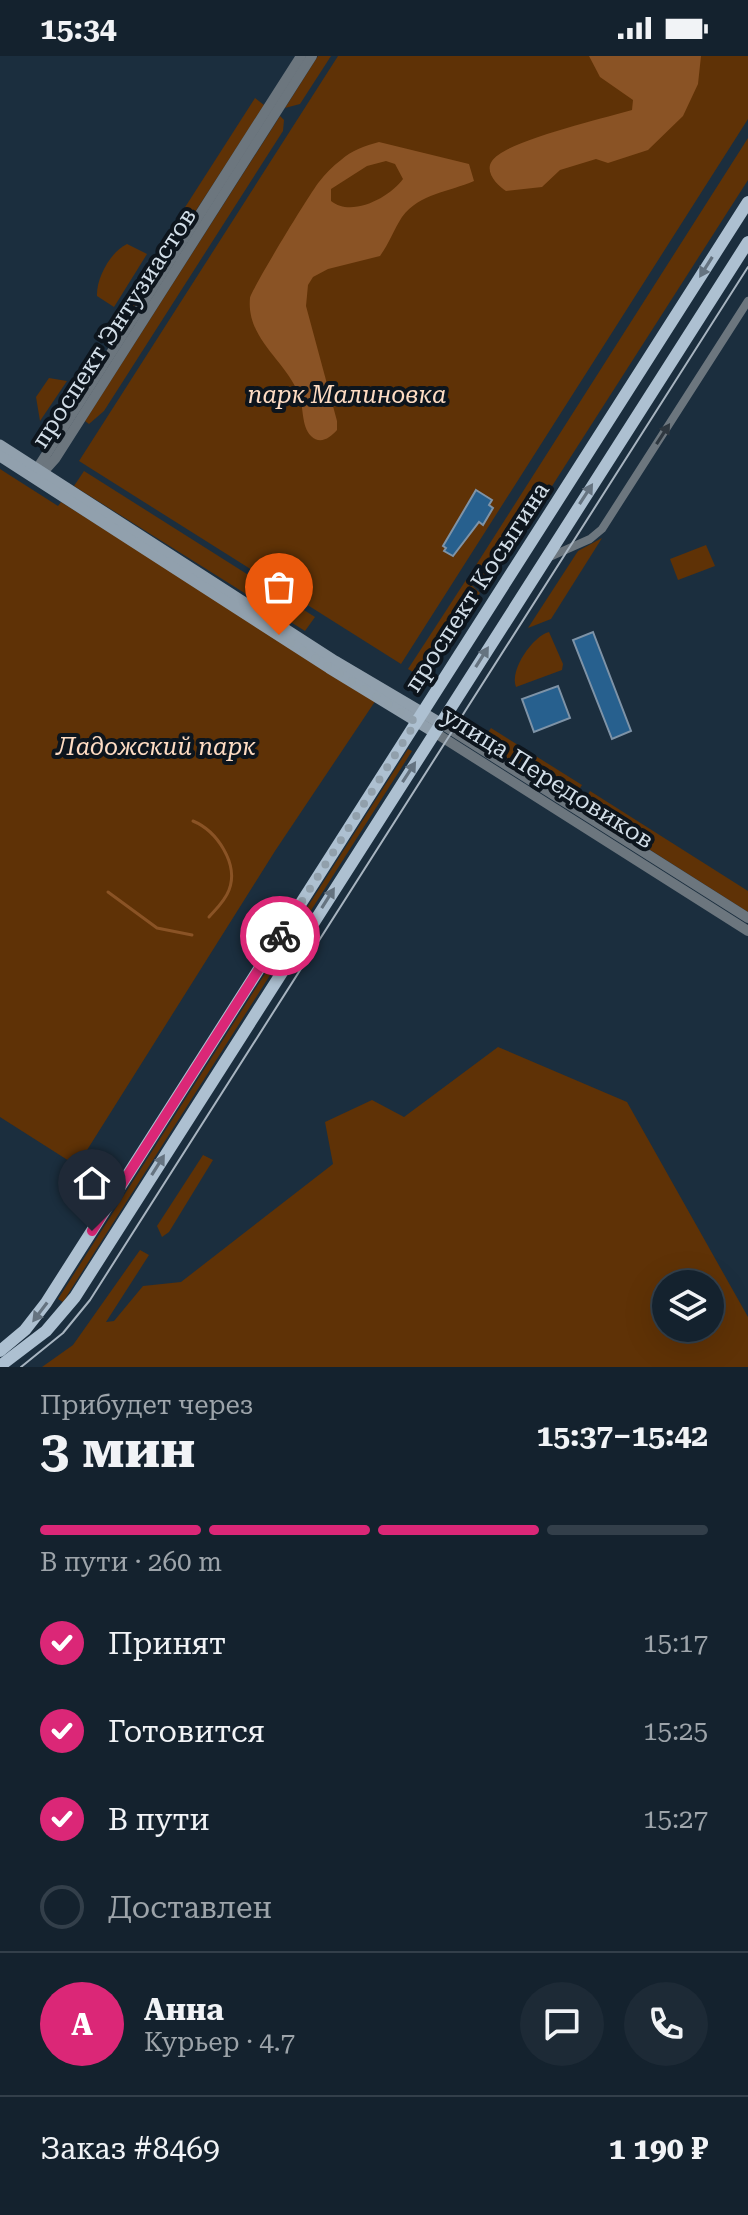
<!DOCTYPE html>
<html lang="ru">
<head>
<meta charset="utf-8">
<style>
  body { margin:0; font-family:"Roboto Serif",serif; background:#1d2a36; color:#f1f3f6; height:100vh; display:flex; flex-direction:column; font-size:30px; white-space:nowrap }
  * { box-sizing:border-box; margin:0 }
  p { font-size:26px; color:#9da4aa }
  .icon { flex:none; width:44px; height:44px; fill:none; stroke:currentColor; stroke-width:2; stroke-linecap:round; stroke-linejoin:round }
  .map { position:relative; height:1311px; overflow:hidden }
  .drawer { display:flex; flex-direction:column; background:#14222e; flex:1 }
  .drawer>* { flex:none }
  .buttons { position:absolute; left:652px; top:1214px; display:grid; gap:16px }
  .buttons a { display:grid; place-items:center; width:72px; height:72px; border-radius:50%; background:#14222e; box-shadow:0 8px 32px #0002,0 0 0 2px #333f4a; font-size:40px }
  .pin { position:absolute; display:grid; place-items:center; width:68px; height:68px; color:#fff; margin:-82px -34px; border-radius:50% 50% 50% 0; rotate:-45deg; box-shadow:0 0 8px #0007 }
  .pin .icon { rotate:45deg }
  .courier { position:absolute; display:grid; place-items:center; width:80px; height:80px; margin:-40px; border:6px solid #db2777; border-radius:50%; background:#fff; color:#222; box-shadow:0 2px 10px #0007 }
  .summary em { font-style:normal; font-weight:700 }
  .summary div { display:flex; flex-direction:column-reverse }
  .summary { display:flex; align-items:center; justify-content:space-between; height:136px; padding:0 40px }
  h1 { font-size:52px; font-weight:700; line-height:60px }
  .bar { display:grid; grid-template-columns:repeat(4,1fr); gap:12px 8px; align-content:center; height:96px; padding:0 40px }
  .bar i { height:10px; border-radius:6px; background:#333f4a }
  .bar .selected { background:#db2777 }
  .bar p { grid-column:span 4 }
  .line { display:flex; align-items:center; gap:20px; padding:0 40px; border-top:2px solid #333f4a }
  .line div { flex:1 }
  .round { display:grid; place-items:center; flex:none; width:84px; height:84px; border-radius:42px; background:#1d2a36 }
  ol { padding:0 40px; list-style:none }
  li { display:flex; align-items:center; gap:24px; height:88px }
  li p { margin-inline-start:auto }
  li .icon { padding:8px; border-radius:50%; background:#db2777; color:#fff; stroke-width:4 }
  li:last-child { color:#9da4aa }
  li i { width:44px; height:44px; border:4px solid #333f4a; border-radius:50% }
  .status { display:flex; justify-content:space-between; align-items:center; height:56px; padding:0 40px; background:#14222e; direction:ltr }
  .status svg { height:22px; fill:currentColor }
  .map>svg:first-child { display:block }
  .green { fill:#5f3206; fill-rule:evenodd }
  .water { fill:#8a5325; fill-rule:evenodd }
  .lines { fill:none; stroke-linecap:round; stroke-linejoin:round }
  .stream { stroke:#8a5325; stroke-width:3 }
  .building { fill:#27608e; stroke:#7e93a7; stroke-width:2 }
  .minor { stroke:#6c767e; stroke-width:8 }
  .tertiary { stroke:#6c767e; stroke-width:10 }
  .secondary { stroke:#91a0ad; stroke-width:11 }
  .primary { stroke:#adc0d1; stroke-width:12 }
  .tram { stroke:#a7b4c0; stroke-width:2 }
  .oneway { fill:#657380 }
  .oneway2 { fill:#2e373f }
  .done { stroke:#91a0ac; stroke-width:8; stroke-dasharray:0 14.4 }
  .route { stroke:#db2777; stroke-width:10 }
  .labels { text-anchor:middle; stroke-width:8; stroke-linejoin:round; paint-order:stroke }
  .street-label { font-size:24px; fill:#d1dde7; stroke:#0d151d }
  .park-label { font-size:24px; font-style:italic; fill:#fedcc3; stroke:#0d151d }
</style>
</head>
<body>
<div class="status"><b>15:34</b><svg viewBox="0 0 49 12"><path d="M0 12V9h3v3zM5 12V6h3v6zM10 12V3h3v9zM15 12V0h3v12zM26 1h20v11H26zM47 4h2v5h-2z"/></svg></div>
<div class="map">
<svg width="748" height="1311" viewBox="0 0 748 1311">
  <rect width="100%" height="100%" fill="#1b2e3e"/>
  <g class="green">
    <path d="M318,0H331L300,48L285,52Z"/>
    <path d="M338,0H748V63L401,608L79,405Z"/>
    <path d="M255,42L264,49L168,198L157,195Z"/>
    <path d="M280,60L284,64L283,75L104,355L89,368L85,365Z"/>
    <path d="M748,82V124L506,502L490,522L484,523L471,517Z"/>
    <path d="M127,188L147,198L114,251L97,240C96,223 110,196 127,188Z"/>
    <path d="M153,201L161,208L128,260L119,255Z"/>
    <path d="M49,322L67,325L40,365L36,341Z"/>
    <path d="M0,413L58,450L61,446L376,644L275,795L77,1110L0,1061Z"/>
    <path d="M84,415L315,561L305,575L74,430Z"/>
    <path d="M602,482L551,563L528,572L578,495Z"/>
    <path d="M706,489L715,510L678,524L670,503Z"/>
    <path d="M466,524L480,537L426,624L408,613Z"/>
    <path d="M549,576L563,608L562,614L516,631C509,614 533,580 549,576Z"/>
    <path d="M491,672L582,729L572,744L481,686Z"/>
    <path d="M408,693L412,695L63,1246L58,1243Z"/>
    <path d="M590,735L748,835V856L581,750Z"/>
    <path d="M498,991L627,1046L748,1261V1311H42L73,1289L140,1194L149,1199L106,1266L114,1265L143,1230L181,1226L333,1108L325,1066L372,1044L404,1061ZM666,1228H710V1272H666Z"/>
    <path d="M203,1099L213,1104L169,1176L162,1181L157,1170Z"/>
  </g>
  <g class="water">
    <path d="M589,0H701L698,28L683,60L648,94L608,107L596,103L560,114L542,131L506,135C498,130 484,116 492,105C504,85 606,62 632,54L633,44L600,21Z"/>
    <path d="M379,86L469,108L474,125C449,136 420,137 402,161C394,173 389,188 380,200L328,213L313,221L308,229L306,250L337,365V374C330,382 320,389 311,380C301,370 304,351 299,339C286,304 246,283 250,242C251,234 310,137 319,126C325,118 333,110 341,104C352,94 365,90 379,86ZM386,105L395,108L403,123C390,141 352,162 331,145V133L367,110Z"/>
  </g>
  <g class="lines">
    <g class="stream">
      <path d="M193,765C217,775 239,808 229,834C225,845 216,853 209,861"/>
      <path d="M108,836L157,872L192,879"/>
    </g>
  </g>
  <g class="building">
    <path d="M476,434L492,444L489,449L493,452L483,469L479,466L453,500L444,495L446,492L443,490Z"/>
    <path d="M593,576L631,675L612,683L573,584Z"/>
    <path d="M558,630L570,662L534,676L522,643Z"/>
  </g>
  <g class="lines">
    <path class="minor" d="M545,503L590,483L602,473L748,245"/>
    <g class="tertiary">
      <path d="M37,421V413L301,0"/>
      <path d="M38,422L55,403L312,0"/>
      <path d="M440,667L748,862"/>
      <path d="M434,676L748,875"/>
    </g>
    <g class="secondary">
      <path d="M0,389L335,605L440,667"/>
      <path d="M0,400L329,612L434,676"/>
    </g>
    <g class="primary">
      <path d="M0,1295L25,1274L46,1247L748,146"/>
      <path d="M0,1310L46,1275L75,1241L748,186"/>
    </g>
    <path class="tram" d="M21,1311L63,1277L90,1244L748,211"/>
  </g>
  <defs><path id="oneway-solid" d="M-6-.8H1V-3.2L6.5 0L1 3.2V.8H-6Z" transform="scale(2)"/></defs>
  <g class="oneway">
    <use href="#oneway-solid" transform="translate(706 211) rotate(122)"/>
    <use href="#oneway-solid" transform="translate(586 438) rotate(-57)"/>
    <use href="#oneway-solid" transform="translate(482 601) rotate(-58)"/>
    <use href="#oneway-solid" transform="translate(409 716) rotate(-57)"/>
    <use href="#oneway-solid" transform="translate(328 842) rotate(-58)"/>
    <use href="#oneway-solid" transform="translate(158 1109) rotate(-58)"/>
    <use href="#oneway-solid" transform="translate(40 1256) rotate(127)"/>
  </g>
  <use class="oneway2" href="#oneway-solid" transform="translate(663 378) rotate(-57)"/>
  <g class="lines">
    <path class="done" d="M279,579L416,666L280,880"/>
    <path class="route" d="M92,1175L280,880"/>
  </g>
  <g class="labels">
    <g class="street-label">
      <text transform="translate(114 272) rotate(-57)" y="8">проспект Энтузиастов</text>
      <text transform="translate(477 531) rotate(-57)" y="8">проспект Косыгина</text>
      <text transform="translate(548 722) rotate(32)" y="8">улица Передовиков</text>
    </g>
    <g class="park-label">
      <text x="347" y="347">парк Малиновка</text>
      <text x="156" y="699">Ладожский парк</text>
    </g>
  </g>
</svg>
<div class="buttons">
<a><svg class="icon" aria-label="layers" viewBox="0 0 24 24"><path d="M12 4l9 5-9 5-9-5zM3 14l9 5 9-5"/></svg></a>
</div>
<div class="pin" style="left:279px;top:579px;background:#ea580c"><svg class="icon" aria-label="bag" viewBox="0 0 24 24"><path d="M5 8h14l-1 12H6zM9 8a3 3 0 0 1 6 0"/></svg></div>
<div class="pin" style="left:92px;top:1175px;background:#1f2937"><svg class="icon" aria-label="home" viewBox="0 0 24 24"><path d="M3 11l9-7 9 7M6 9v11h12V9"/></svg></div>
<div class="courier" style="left:280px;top:880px"><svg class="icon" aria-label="bike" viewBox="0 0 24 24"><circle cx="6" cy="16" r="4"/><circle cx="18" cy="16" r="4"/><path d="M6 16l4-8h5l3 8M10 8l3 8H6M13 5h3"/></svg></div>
</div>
<section class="drawer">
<div class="summary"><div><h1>3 мин</h1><p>Прибудет через</p></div><em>15:37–15:42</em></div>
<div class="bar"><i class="selected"></i><i class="selected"></i><i class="selected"></i><i></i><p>В пути · 260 m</p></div>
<ol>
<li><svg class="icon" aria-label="check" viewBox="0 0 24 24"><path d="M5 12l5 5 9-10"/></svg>Принят<p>15:17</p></li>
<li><svg class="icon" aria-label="check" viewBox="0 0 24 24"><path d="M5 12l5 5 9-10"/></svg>Готовится<p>15:25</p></li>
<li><svg class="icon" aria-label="check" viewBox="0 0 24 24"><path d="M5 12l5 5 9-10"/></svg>В пути<p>15:27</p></li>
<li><i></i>Доставлен</li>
</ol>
<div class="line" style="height:144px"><b class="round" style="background:#db2777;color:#fff">А</b><div><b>Анна</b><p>Курьер · 4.7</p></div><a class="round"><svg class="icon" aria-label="chat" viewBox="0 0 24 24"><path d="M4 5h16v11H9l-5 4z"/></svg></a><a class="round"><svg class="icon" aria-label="phone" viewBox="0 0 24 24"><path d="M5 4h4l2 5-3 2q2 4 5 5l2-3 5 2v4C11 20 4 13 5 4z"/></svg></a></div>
<div class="line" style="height:104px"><div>Заказ #8469</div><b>1 190 ₽</b></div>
</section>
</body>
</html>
